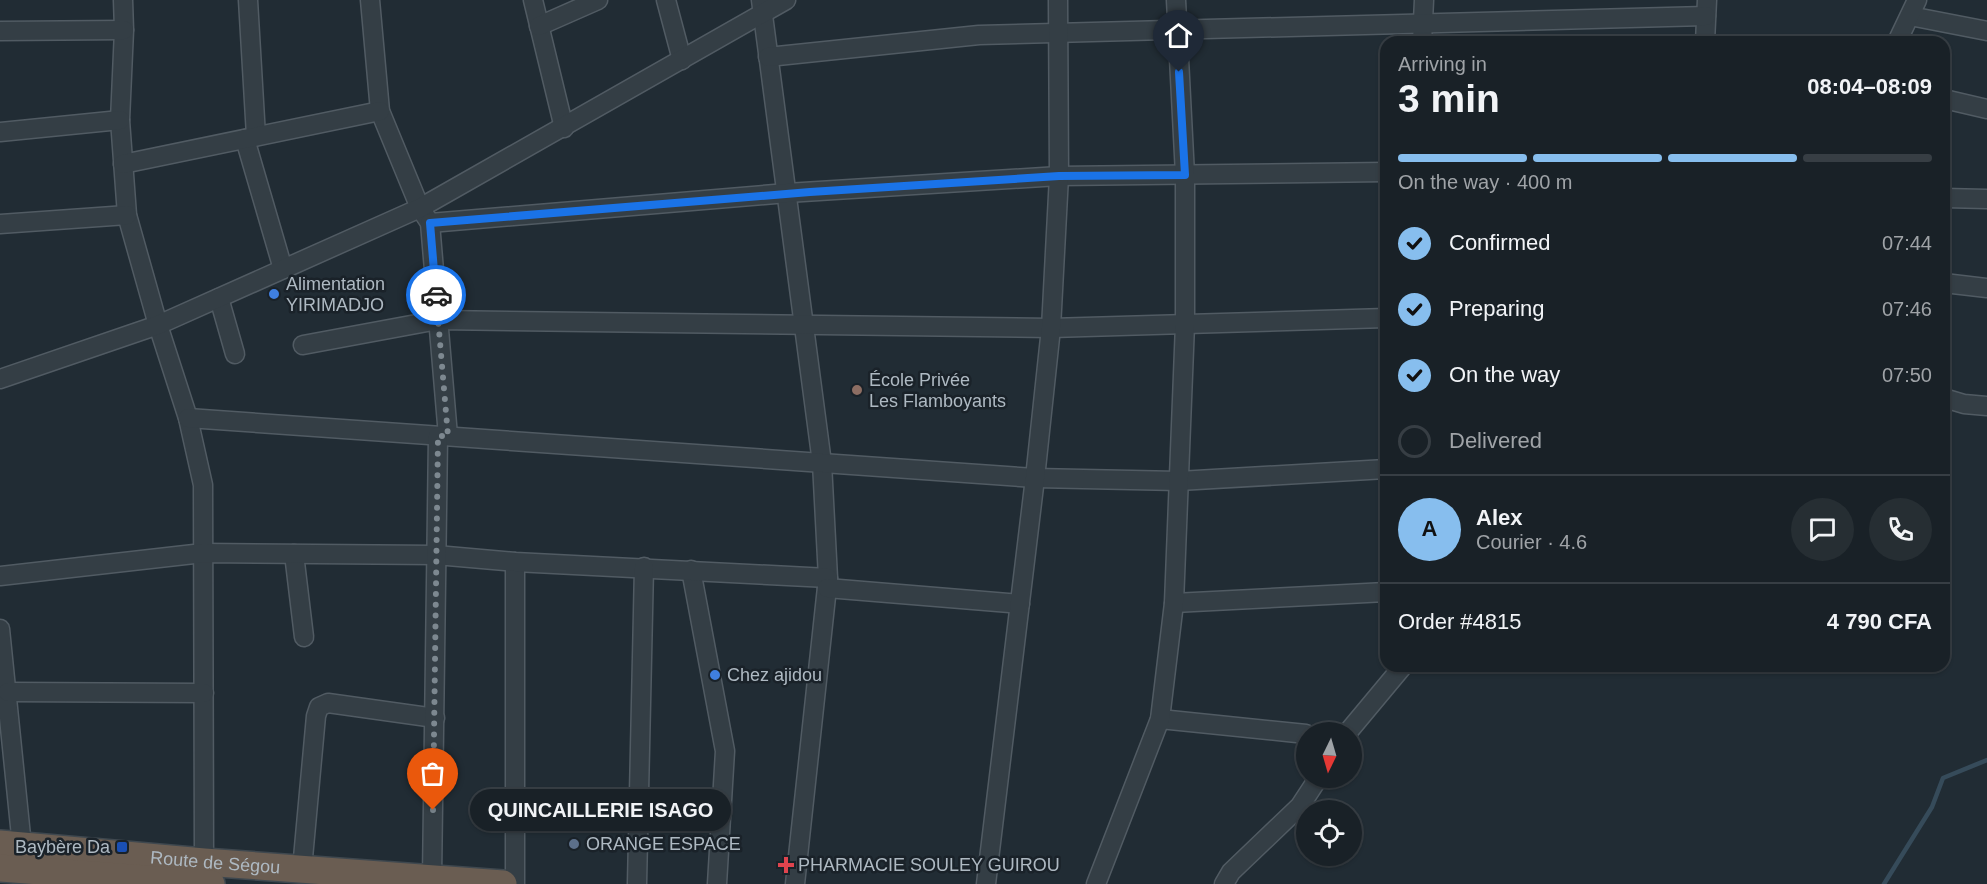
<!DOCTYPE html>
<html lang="en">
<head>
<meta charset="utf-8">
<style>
  body { margin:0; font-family:Arial,sans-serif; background:#262e33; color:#f1f3f6; height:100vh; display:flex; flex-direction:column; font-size:22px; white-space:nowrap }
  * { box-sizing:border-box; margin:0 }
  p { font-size:20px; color:#9fa3a7 }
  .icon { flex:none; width:33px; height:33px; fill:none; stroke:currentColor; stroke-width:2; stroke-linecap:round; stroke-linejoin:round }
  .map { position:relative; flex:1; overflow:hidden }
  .panel { position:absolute; left:1380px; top:36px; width:570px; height:636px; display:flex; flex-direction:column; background:#192127; border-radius:18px; box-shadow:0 2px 4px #0004,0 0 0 2px #373e44 }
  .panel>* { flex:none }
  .needle { width:39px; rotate:185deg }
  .buttons { position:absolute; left:1296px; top:722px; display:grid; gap:12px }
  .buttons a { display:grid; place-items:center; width:66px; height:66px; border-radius:50%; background:#192127; box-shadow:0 2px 4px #0004,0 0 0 2px #373e44; font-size:30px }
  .pin { position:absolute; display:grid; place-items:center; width:51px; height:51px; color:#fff; margin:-62px -26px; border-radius:50% 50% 50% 0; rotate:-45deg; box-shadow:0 0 6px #0007 }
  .pin .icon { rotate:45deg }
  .courier { position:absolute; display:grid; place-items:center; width:60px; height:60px; margin:-30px; border:4px solid #1a73e8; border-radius:50%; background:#fff; color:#222; box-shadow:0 2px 8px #0007 }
  .bubble { position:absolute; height:42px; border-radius:21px; background:#192127; box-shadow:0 2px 4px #0004,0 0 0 2px #373e44; font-size:20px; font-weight:700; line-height:42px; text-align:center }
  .overview em { font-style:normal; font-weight:700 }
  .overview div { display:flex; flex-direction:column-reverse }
  .overview { display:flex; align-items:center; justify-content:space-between; height:102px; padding:0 18px }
  h1 { font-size:39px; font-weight:700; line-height:45px }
  .bar { display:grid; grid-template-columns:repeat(4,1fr); gap:9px 6px; align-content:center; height:72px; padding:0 18px }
  .bar i { height:8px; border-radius:4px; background:#373e44 }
  .bar .current { background:#87beee }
  .bar p { grid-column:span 4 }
  .line { display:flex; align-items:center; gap:15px; padding:0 18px; border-top:2px solid #373e44 }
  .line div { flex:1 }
  .round { display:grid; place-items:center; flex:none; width:63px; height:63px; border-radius:32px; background:#262e33 }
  ol { padding:0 18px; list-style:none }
  li { display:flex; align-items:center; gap:18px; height:66px }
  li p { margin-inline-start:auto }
  li .icon { padding:6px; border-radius:50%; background:#87beee; color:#111; stroke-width:4 }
  li:last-child { color:#9fa3a7 }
  li i { width:33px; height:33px; border:3px solid #373e44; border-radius:50% }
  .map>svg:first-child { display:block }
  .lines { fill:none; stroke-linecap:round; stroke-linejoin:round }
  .stream { stroke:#364b5a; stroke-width:4.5 }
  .minor-casing { stroke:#515b63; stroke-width:21 }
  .highway-casing { stroke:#3f484f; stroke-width:30 }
  .minor { stroke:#343e45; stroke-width:18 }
  .highway { stroke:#6a5d52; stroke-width:27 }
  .done { stroke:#7d8890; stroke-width:6; stroke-dasharray:0 10.8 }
  .route { stroke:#1a73e8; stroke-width:8 }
  .shop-dot { fill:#3f7fe0; stroke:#1a2229; stroke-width:2 }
  .education-dot { fill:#8d6e63; stroke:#1a2229; stroke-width:2 }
  .service-dot { fill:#5c6f8a; stroke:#1a2229; stroke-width:2 }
  .transit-dot { fill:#1a4fb4; stroke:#1a2229; stroke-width:2 }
  .health-dot { fill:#e0444e; stroke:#1a2229; stroke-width:2 }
  .labels { text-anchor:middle; stroke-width:5; stroke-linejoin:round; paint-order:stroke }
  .poi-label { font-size:18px; fill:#aeb9c2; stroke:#1a2229; text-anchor:start }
  .street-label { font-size:18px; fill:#aeb9c2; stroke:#1a2229 }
</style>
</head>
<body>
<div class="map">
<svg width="1987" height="884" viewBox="0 0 1987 884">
  <rect width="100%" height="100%" fill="#212c34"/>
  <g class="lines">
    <path class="stream" d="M1884,884L1932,807L1943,778L1987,760"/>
    <g class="minor-casing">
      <g id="minor">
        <path d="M123,0L124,30L120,120L127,215L158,325L188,418L203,485L204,862"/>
        <path d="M248,0L256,136"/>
        <path d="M370,0L380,111L420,208L430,223L448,436"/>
        <path d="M533,0L564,128"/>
        <path d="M666,0L682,60"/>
        <path d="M761,0L822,463L828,578L795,884"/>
        <path d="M1910,16L1987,31"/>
        <path d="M539,26L598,0"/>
        <path d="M0,31L124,30"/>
        <path d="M1422,42L1424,0"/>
        <path d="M1705,42L1707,0"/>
        <path d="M1897,42L1917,0"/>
        <path d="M768,57L979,35L1706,16"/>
        <path d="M1944,99L1987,109"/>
        <path d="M0,132L120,120"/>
        <path d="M245,139L283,269"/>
        <path d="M123,164L380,111"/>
        <path d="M1944,198L1987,199"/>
        <path d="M430,223L787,193L1059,176L1386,172"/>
        <path d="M0,224L127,215"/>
        <path d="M1944,283L1987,288"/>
        <path d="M219,298L235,354"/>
        <path d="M303,345L438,320L1051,328L1386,318"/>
        <path d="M0,379L158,325L420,208L786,0"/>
        <path d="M1944,398L1964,404L1987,406"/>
        <path d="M188,418L1035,478L1179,481L1386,469"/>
        <path d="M294,554L304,637"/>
        <path d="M515,562V884"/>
        <path d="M691,570L725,751L717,884"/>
        <path d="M0,576L203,553L436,555L515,562L828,578"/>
        <path d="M827,588L1020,604"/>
        <path d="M1174,603L1386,592"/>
        <path d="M0,629L22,846"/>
        <path d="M8,692L204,693"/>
        <path d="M1160,719L1306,734"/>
        <path d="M1348,732L1403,666"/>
        <path d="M302,869L316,716L319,707L328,703L435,718"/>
        <path d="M432,878L438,436"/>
        <path d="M637,884L644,567"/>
        <path d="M986,884L1035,478L1051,328L1059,176L1058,0"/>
        <path d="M1096,884L1160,719L1174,603L1185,324V175L1176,0"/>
        <path d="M1224,884L1231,872L1300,806L1319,777"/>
      </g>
    </g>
    <g class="highway-casing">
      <g id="highway">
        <path id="s1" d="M0,844L204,862L503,884"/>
        <path d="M0,868L211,884"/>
      </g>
    </g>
    <use href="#minor" class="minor"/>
    <use href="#highway" class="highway"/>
  </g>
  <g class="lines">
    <path class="done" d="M433,810L438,436H448L436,295"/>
    <path class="route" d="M436,295L430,223L810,192L1059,176L1185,175L1179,72"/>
  </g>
  <g class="shop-dot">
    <circle cx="274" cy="294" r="6"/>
    <circle cx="715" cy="675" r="6"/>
  </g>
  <circle class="education-dot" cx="857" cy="390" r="6"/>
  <circle class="service-dot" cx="574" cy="844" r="6"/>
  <rect class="transit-dot" x="116" y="841" width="12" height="12" rx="3"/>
  <path class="health-dot" d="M783 856h6v6h6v6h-6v6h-6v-6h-6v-6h6z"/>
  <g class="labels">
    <g class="poi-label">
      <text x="286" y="290">Alimentation<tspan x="286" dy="21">YIRIMADJO</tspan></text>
      <text x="869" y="386">École Privée<tspan x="869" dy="21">Les Flamboyants</tspan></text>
      <text x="727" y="681">Chez ajidou</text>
      <text x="586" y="850">ORANGE ESPACE</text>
      <text x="110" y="853" text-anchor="end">Baybère Da</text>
      <text x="798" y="871">PHARMACIE SOULEY GUIROU</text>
    </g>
    <g class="street-label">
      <text dy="6" stroke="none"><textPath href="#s1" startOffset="216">Route de Ségou</textPath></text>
    </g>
  </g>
</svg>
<div class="buttons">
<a><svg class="needle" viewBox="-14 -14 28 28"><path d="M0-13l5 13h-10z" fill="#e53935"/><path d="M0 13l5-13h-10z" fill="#9fa3a7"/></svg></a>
<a><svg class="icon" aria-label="locate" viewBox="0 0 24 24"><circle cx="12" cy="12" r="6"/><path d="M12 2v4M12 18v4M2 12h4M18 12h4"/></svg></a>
</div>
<div class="pin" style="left:433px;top:810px;background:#ea580c"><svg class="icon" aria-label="bag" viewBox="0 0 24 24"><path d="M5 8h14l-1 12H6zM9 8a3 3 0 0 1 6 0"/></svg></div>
<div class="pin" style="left:1179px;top:72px;background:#1f2937"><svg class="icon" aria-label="home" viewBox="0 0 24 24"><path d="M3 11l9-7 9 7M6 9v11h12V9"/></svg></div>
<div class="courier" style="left:436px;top:295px"><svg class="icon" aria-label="car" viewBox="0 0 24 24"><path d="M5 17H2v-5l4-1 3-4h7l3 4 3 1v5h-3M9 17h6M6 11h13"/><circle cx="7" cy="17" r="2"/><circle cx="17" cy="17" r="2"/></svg></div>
<div class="bubble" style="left:470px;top:789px;width:261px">QUINCAILLERIE ISAGO</div>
<section class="panel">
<div class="overview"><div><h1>3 min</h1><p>Arriving in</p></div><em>08:04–08:09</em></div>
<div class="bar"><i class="current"></i><i class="current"></i><i class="current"></i><i></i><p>On the way · 400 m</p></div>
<ol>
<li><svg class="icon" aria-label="check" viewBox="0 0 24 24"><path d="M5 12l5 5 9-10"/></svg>Confirmed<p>07:44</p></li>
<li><svg class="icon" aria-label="check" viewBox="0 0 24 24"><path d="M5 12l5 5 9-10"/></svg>Preparing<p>07:46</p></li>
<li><svg class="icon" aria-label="check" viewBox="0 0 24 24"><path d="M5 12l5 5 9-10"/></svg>On the way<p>07:50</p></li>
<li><i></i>Delivered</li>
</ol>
<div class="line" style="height:108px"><b class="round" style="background:#87beee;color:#111">A</b><div><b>Alex</b><p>Courier · 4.6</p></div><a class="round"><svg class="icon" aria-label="chat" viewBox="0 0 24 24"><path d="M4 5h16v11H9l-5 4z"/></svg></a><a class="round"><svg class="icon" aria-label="phone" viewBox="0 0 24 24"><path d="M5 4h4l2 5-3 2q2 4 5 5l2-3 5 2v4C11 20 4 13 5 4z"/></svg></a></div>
<div class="line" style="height:78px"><div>Order #4815</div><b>4 790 CFA</b></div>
</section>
</div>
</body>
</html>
